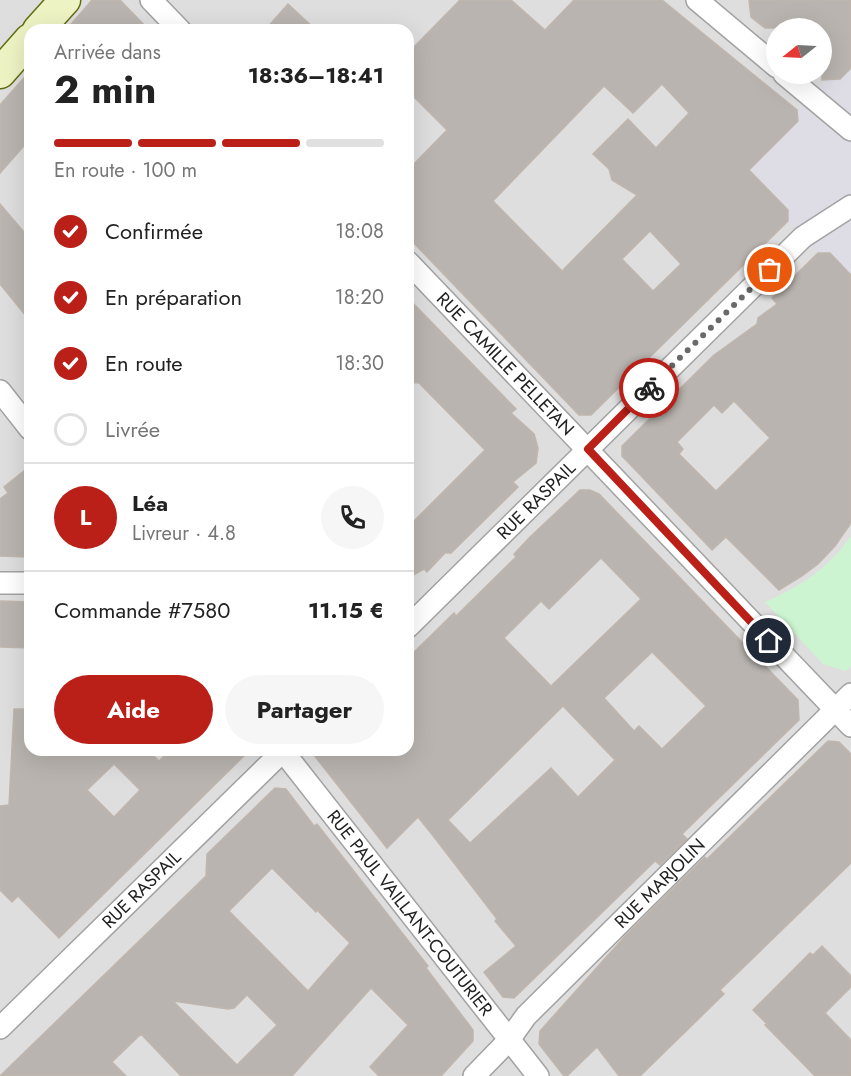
<!DOCTYPE html>
<html lang="fr">
<head>
<meta charset="utf-8">
<style>
  body { margin:0; font-family:Jost,sans-serif; background:#f6f6f6; color:#222; height:100vh; display:flex; flex-direction:column; font-size:22px; white-space:nowrap }
  * { box-sizing:border-box; margin:0 }
  p { font-size:20px; color:#767676 }
  .icon { flex:none; width:33px; height:33px; fill:none; stroke:currentColor; stroke-width:2; stroke-linecap:round; stroke-linejoin:round }
  .map { position:relative; flex:1; overflow:hidden }
  .side { position:absolute; left:24px; top:24px; width:390px; height:732px; display:flex; flex-direction:column; background:#fff; border-radius:18px; box-shadow:0 6px 24px #0002 }
  .side>* { flex:none }
  .needle { width:39px; rotate:252deg }
  .tools { position:absolute; left:766px; top:18px; display:grid; gap:12px }
  .tools a { display:grid; place-items:center; width:66px; height:66px; border-radius:50%; background:#fff; box-shadow:0 6px 24px #0002; font-size:30px }
  .pin { position:absolute; display:grid; place-items:center; width:51px; height:51px; color:#fff; margin:-26px; border:3px solid #fff; border-radius:50%; box-shadow:0 2px 6px #0007 }
  .courier { position:absolute; display:grid; place-items:center; width:60px; height:60px; margin:-30px; border:4px solid #ba1f18; border-radius:50%; background:#fff; color:#222; box-shadow:0 2px 8px #0007 }
  .overview em { font-style:normal; font-weight:700 }
  .overview div { display:flex; flex-direction:column-reverse }
  .overview { display:flex; align-items:center; justify-content:space-between; height:102px; padding:0 30px }
  h1 { font-size:39px; font-weight:700; line-height:45px }
  .bar { display:grid; grid-template-columns:repeat(4,1fr); gap:9px 6px; align-content:center; height:72px; padding:0 30px }
  .bar i { height:8px; border-radius:4px; background:#e0e0e0 }
  .bar .selected { background:#ba1f18 }
  .bar p { grid-column:span 4 }
  .line { display:flex; align-items:center; gap:15px; padding:0 30px; border-top:2px solid #e0e0e0 }
  .line div { flex:1 }
  .round { display:grid; place-items:center; flex:none; width:63px; height:63px; border-radius:32px; background:#f6f6f6 }
  ol { padding:0 30px; list-style:none }
  li { display:flex; align-items:center; gap:18px; height:66px }
  li p { margin-inline-start:auto }
  li .icon { padding:6px; border-radius:50%; background:#ba1f18; color:#fff; stroke-width:4 }
  li:last-child { color:#767676 }
  li i { width:33px; height:33px; border:3px solid #e0e0e0; border-radius:50% }
  .primary-button { display:flex; gap:12px; margin-top:auto; padding:12px 30px }
  .primary-button a { flex:1; height:69px; border-radius:36px; background:#ba1f18; color:#fff; font-size:24px; font-weight:700; line-height:69px; text-align:center }
  .primary-button a+a { background:#f6f6f6; color:#222 }
  .map>svg:first-child { display:block }
  .residential { fill:#dfdede; fill-rule:evenodd }
  .park { fill:#ccf4d1 }
  .plaza { fill:#dedde6 }
  .building { fill:#b9b4af; stroke:#c0b6ad; stroke-width:1.5; fill-rule:evenodd }
  .lines { fill:none; stroke-linecap:round; stroke-linejoin:round }
  .street-casing { stroke:#a2a2a2; stroke-width:24 }
  .secondary-casing { stroke:#606e12; stroke-width:33 }
  .street { stroke:#fff; stroke-width:21 }
  .secondary { stroke:#eef3c4; stroke-width:30 }
  .done { stroke:#696967; stroke-width:6; stroke-dasharray:0 10.8 }
  .route { stroke:#ba1f18; stroke-width:8 }
  .labels { text-anchor:middle; stroke-width:4.5; stroke-linejoin:round; paint-order:stroke }
  .street-label { font-size:18px; fill:#212121; stroke:#fff }
</style>
</head>
<body>
<div class="map">
<svg width="851" height="1076" viewBox="0 0 851 1076">
  <rect width="100%" height="100%" fill="#f0eee9"/>
  <path class="residential" d="M0,0H851V1076H0ZM777,28H822V74H777ZM30,30H408V750H30Z"/>
  <path class="park" d="M851,536V666L846,671L823,664L765,602C800,587 829,568 851,536Z"/>
  <path class="plaza" d="M851,68V275L830,253H818L788,222L787,210L748,170L797,110L827,80L840,79Z"/>
  <g class="building">
    <path d="M92,0H120L149,30H66Z"/>
    <path d="M460,0H511L545,30L574,0H662L797,110L798,121L749,170L788,210V221L591,415H579L408,237V170L447,130L408,91V53ZM662,84L689,113L656,148L628,119L593,154L609,169L612,180L637,195L562,271L493,201L604,86L633,113ZM650,231L681,264L653,291L622,259Z"/>
    <path d="M749,0H851V68L840,79L822,80V28H765L751,17Z"/>
    <path d="M288,4L316,30H265Z"/>
    <path d="M30,71V139L0,173V105Z"/>
    <path d="M0,204L30,239V321L0,284Z"/>
    <path d="M818,253H830L851,275V523L835,546L818,564L802,576L779,590L726,537L712,550L622,456V446L714,355L757,324L758,318L777,304L772,298ZM734,401L770,438L716,491L679,454L683,449L677,442L714,405L722,413Z"/>
    <path d="M408,298L516,409L511,413L534,434L538,448L536,463L513,482L518,487L451,553H445L427,572L424,569L408,578V527L485,450L419,383L408,382Z"/>
    <path d="M30,466V543H27V557L0,556V499L8,493L4,487Z"/>
    <path d="M580,490H590L599,494L798,700L799,720L682,834L687,839L660,865L655,861L514,998L503,997L484,972L516,946L495,921L497,919L434,837L418,817L387,848L310,750H408V658L454,613L456,616L516,557L514,554L530,537ZM601,558L641,599L551,686L504,638L541,601L549,609ZM652,652L706,706L662,749L639,726L634,731L604,698ZM563,706L615,760L578,797L551,768L470,843L448,820Z"/>
    <path d="M0,601L30,602V648L0,647Z"/>
    <path d="M14,709H30V750H148L159,761L170,750H250L59,938L18,896L12,902L0,890V806L9,805ZM114,764L140,790L114,817L87,790Z"/>
    <path d="M828,741L839,742L851,754V863L720,990L724,994L640,1076H619L597,1047L567,1076H564L539,1044L540,1031L626,935L705,857L707,859Z"/>
    <path d="M275,788L286,789L314,826L317,824L428,966L426,968L473,1030V1041L441,1076H379L370,1067L408,1025L371,988L292,1076H181L141,1034L112,1062L126,1076H0L206,876L207,854ZM272,868L316,912L317,910L350,943L308,991L229,911ZM247,995L277,1025L237,1065L173,1001L228,1009L234,1008Z"/>
    <path d="M822,946L851,976V987L825,1013L851,1040V1076H815L765,1025L767,1024L753,1010L810,953L813,955Z"/>
  </g>
  <g class="lines">
    <g class="street-casing">
      <g id="street">
        <path d="M151,0L180,30"/>
        <path d="M697,0L777,67"/>
        <path d="M784,74L851,130"/>
        <path id="s1" d="M408,262L851,726"/>
        <path d="M0,391L30,429"/>
        <path d="M0,583H30"/>
        <path id="s2" d="M408,627L803,237L851,206"/>
        <path id="s3" d="M282,750L538,1076"/>
        <path id="s4" d="M0,1028L284,750"/>
        <path id="s5" d="M474,1076L509,1040L526,1016L851,694"/>
      </g>
    </g>
    <g class="secondary-casing">
      <g id="secondary">
        <path d="M38,30L65,0"/>
        <path d="M0,73L30,39"/>
      </g>
    </g>
    <use href="#street" class="street"/>
    <use href="#secondary" class="secondary"/>
  </g>
  <g class="lines">
    <path class="done" d="M649,388L770,270"/>
    <path class="route" d="M649,388L588,449L769,641"/>
  </g>
  <g class="labels">
    <g class="street-label">
      <text dy="6" stroke="none"><textPath href="#s1" startOffset="141">RUE CAMILLE PELLETAN</textPath></text>
      <text dy="6" stroke="none"><textPath href="#s2" startOffset="180">RUE RASPAIL</textPath></text>
      <text dy="6" stroke="none"><textPath href="#s5" startOffset="268">RUE MARJOLIN</textPath></text>
      <text dy="6" stroke="none"><textPath href="#s4" startOffset="198">RUE RASPAIL</textPath></text>
      <text dy="6" stroke="none"><textPath href="#s3" startOffset="207">RUE PAUL VAILLANT-COUTURIER</textPath></text>
    </g>
  </g>
</svg>
<div class="tools">
<a><svg class="needle" viewBox="-14 -14 28 28"><path d="M0-13l5 13h-10z" fill="#e53935"/><path d="M0 13l5-13h-10z" fill="#767676"/></svg></a>
</div>
<div class="pin" style="left:770px;top:270px;background:#ea580c"><svg class="icon" aria-label="bag" viewBox="0 0 24 24"><path d="M5 8h14l-1 12H6zM9 8a3 3 0 0 1 6 0"/></svg></div>
<div class="pin" style="left:769px;top:641px;background:#1f2937"><svg class="icon" aria-label="home" viewBox="0 0 24 24"><path d="M3 11l9-7 9 7M6 9v11h12V9"/></svg></div>
<div class="courier" style="left:649px;top:388px"><svg class="icon" aria-label="bike" viewBox="0 0 24 24"><circle cx="6" cy="16" r="4"/><circle cx="18" cy="16" r="4"/><path d="M6 16l4-8h5l3 8M10 8l3 8H6M13 5h3"/></svg></div>
<section class="side">
<div class="overview"><div><h1>2 min</h1><p>Arrivée dans</p></div><em>18:36–18:41</em></div>
<div class="bar"><i class="selected"></i><i class="selected"></i><i class="selected"></i><i></i><p>En route · 100 m</p></div>
<ol>
<li><svg class="icon" aria-label="check" viewBox="0 0 24 24"><path d="M5 12l5 5 9-10"/></svg>Confirmée<p>18:08</p></li>
<li><svg class="icon" aria-label="check" viewBox="0 0 24 24"><path d="M5 12l5 5 9-10"/></svg>En préparation<p>18:20</p></li>
<li><svg class="icon" aria-label="check" viewBox="0 0 24 24"><path d="M5 12l5 5 9-10"/></svg>En route<p>18:30</p></li>
<li><i></i>Livrée</li>
</ol>
<div class="line" style="height:108px"><b class="round" style="background:#ba1f18;color:#fff">L</b><div><b>Léa</b><p>Livreur · 4.8</p></div><a class="round"><svg class="icon" aria-label="phone" viewBox="0 0 24 24"><path d="M5 4h4l2 5-3 2q2 4 5 5l2-3 5 2v4C11 20 4 13 5 4z"/></svg></a></div>
<div class="line" style="height:78px"><div>Commande #7580</div><b>11.15 €</b></div>
<div class="primary-button"><a>Aide</a><a>Partager</a></div>
</section>
</div>
</body>
</html>
